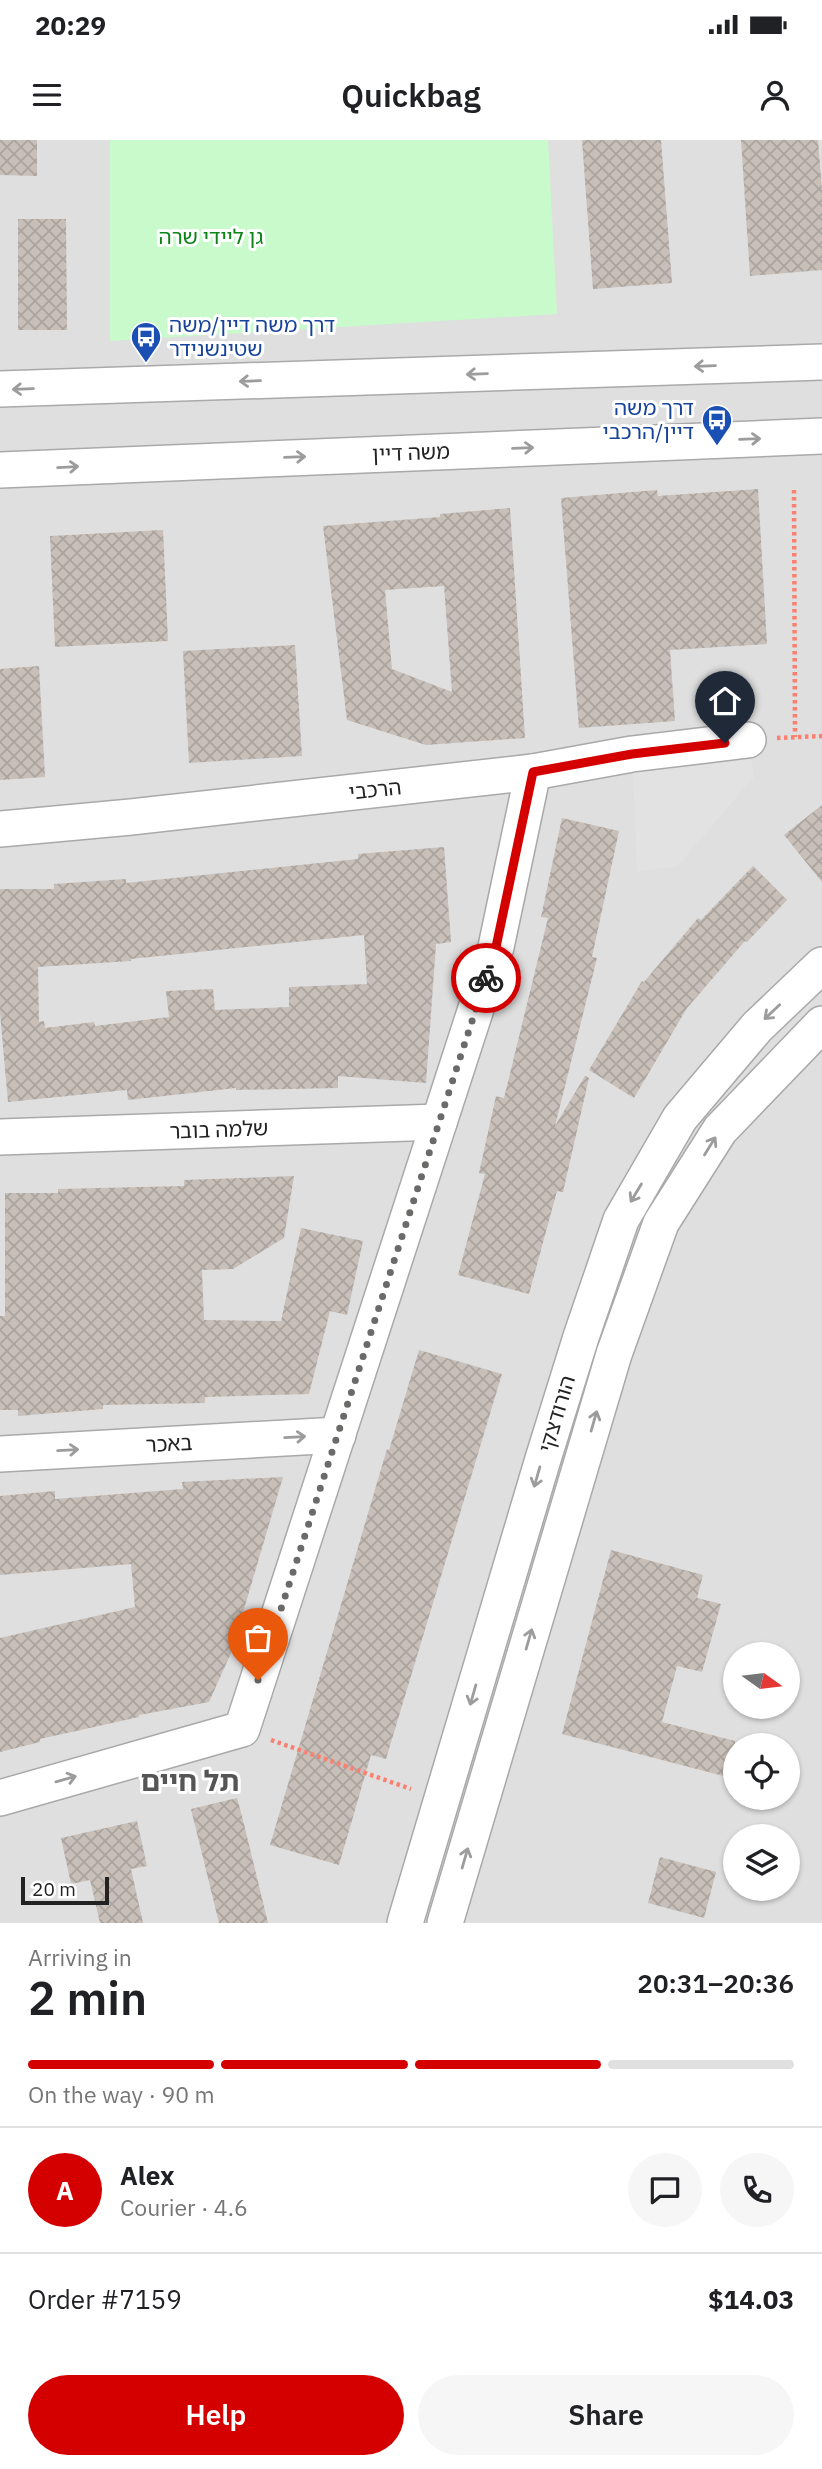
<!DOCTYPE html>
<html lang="en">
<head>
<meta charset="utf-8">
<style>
  body { margin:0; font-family:"IBM Plex Sans","Noto Sans Hebrew",sans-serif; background:#f6f6f6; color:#202124; height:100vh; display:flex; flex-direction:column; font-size:26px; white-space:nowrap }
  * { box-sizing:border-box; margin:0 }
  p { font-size:23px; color:#757577 }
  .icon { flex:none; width:38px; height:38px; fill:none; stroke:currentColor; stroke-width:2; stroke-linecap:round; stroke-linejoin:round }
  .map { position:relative; height:1783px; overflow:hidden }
  .sheet { display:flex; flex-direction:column; background:#fff; flex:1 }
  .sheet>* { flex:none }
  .needle { width:46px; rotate:104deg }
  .buttons { position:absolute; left:723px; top:1502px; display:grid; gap:14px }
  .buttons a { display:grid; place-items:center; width:77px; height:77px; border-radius:50%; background:#fff; box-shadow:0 2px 5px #0004; font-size:35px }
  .scale { position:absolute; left:21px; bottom:18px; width:88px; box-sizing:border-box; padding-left:7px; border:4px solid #222; border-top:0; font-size:19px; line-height:24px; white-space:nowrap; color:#222; -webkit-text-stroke:5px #fff; paint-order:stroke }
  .pin { position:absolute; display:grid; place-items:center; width:60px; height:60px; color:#fff; margin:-72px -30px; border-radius:50% 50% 50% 0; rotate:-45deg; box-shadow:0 0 7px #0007 }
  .pin .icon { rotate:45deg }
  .courier { position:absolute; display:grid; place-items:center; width:70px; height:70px; margin:-35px; border:5px solid #d40000; border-radius:50%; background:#fff; color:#222; box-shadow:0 2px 9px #0007 }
  .summary em { font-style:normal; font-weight:600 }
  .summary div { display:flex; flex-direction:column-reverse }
  .summary { display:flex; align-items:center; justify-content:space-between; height:119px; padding:0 28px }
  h1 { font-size:46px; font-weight:600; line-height:52px }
  .bar { display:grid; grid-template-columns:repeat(4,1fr); gap:10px 7px; align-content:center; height:84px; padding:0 28px }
  .bar i { height:9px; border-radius:5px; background:#e0e0e0 }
  .bar .selected { background:#d40000 }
  .bar p { grid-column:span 4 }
  .line { display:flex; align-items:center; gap:18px; padding:0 28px; border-top:2px solid #e0e0e0 }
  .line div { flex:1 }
  .round { display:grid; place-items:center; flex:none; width:74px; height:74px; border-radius:37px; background:#f6f6f6 }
  .cta { display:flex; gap:14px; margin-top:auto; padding:14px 28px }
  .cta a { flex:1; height:80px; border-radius:42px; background:#d40000; color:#fff; font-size:28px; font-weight:600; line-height:80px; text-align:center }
  .cta a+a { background:#f6f6f6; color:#202124 }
  .status { display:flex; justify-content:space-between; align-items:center; height:49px; padding:0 35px; background:#fff; direction:ltr }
  .status svg { height:19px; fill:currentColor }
  header { display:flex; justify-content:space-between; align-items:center; height:91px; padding:0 28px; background:#fff; font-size:32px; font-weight:600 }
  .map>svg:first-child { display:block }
  .residential { fill:#e0dfdf; fill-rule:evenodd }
  .park { fill:#c8facc }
  .parking { fill:#e2e2e2 }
  .building { fill:url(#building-cross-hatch); fill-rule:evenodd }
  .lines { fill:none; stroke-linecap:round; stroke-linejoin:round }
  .minor-casing { stroke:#a9a9a9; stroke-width:38 }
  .path { stroke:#fa8072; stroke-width:4.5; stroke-dasharray:3.5 3.5; stroke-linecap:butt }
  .minor { stroke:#fff; stroke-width:35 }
  .oneway { stroke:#9c9c9c }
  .done { stroke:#6b6a68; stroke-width:7; stroke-dasharray:0 12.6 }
  .route { stroke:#d40000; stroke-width:9 }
  .labels { text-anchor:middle; stroke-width:6; stroke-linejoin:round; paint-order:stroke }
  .park-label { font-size:21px; fill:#0c8416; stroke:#fff }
  .transit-label { font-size:21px; fill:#164399; stroke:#fff; text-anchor:start }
  .street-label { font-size:21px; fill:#222; stroke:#fff }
  .district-label { font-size:28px; font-weight:bold; fill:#555; stroke:#fff }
</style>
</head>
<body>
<div class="status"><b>20:29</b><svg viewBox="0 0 49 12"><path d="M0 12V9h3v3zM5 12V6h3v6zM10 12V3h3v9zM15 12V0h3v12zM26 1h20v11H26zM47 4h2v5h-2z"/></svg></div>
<header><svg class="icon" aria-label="menu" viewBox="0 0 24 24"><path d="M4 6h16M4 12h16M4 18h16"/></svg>Quickbag<svg class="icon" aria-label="person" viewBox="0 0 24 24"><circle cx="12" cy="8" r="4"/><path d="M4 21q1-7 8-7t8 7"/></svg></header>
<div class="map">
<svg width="822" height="1783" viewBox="0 0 822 1783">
  <defs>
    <pattern id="building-cross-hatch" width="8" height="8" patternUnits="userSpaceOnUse" patternTransform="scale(1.75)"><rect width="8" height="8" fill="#c7bfb8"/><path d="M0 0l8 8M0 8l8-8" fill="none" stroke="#aba49e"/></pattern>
  </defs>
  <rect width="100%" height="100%" fill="#f2efe9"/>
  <path class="residential" d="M0,0H822V1783H0ZM735,1514H788V1566H735ZM735,1605H788V1657H735ZM735,1696H788V1748H735Z"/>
  <path class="park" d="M110,0H548L557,174L110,201Z"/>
  <path class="parking" d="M748,600L754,637L678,726L637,732L632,614Z"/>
  <g class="building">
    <path d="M0,0H37V36L0,35Z"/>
    <path d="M582,0H661L672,143L593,149Z"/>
    <path d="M741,0H818L822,50V130L750,136Z"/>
    <path d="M18,79H66L67,190H18Z"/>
    <path d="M758,349L767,504L670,510L675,581L579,588L561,358L657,350L658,356Z"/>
    <path d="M510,368L525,598L426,605L347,580L323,386L440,377V374ZM444,446L452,552L392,529L385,450Z"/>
    <path d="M163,390L168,501L55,507L50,396Z"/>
    <path d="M295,505L302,616L189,623L183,511Z"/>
    <path d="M39,526L45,637L0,640V529Z"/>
    <path d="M822,665V742L784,695Z"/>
    <path d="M562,678L619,691L592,817L597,818L555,986L585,936L589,938L563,1052L557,1051L529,1154L458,1135L485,1034L479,1033L496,956L504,958L548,778L541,777Z"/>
    <path d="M444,707L451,802L436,804L426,943L338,936V948L236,950V948L128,960L127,950L8,962L0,873V749H54V744L126,739V743L358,719V714ZM364,795L367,844L289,847V867L215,870L213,849L166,851L169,877L95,886L94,882L45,888L44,881L39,882L38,827L131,821V819Z"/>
    <path d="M753,726L787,760L747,802L745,801L687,868L634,958L589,930L642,841L644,842L698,778L701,780Z"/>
    <path d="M294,1036L284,1098L233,1129L202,1130L204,1180L281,1181L301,1088L363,1101L347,1175L330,1171L309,1254L205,1257V1263L103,1265V1269L18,1276V1270H0V1176H5V1053H58V1049L184,1046V1040Z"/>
    <path d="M419,1210L502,1234L386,1619L371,1615L339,1725L270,1705L387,1309L389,1310Z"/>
    <path d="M283,1337L231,1513L209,1562L139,1575V1577L40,1599V1602L0,1612V1498L135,1467L131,1424L0,1435V1356L55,1351V1359L183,1349L182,1342Z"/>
    <path d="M611,1410L703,1435L697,1458L721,1464L702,1532L677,1526L662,1582L735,1601V1639L562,1594Z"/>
    <path d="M237,1658L243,1680L268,1783H219L191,1669Z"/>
    <path d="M137,1681L147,1726L131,1729L143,1783H100L90,1740L71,1744L61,1698Z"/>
    <path d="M660,1717L716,1732L704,1778L648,1763Z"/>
  </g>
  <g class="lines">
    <g class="minor-casing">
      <g id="minor">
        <path d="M0,249L822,222"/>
        <path d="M0,330L822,296"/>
        <path d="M0,689L131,677L533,632L632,614L748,600"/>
        <path d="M0,997L439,982"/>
        <path d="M0,1314L338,1295"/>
        <path d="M0,1658L242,1589L496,807L533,632"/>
        <path d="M405,1783L543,1319L581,1197L621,1080L680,978L757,887L822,825"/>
        <path d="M445,1783L614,1214L661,1083L720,990L822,884"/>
      </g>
    </g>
    <g class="path">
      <path d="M794,350L795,597"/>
      <path d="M777,598L822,596"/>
      <path d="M271,1600L411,1649"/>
    </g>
    <use href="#minor" class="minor"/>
  </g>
  <defs><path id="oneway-shaft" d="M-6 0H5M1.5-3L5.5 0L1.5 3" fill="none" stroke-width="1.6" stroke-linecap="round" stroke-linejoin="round" transform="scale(1.75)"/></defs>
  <g class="oneway">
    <use href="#oneway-shaft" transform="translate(705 226) rotate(178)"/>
    <use href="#oneway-shaft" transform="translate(477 234) rotate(178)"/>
    <use href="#oneway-shaft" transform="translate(250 241) rotate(178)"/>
    <use href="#oneway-shaft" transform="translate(23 249) rotate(178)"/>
    <use href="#oneway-shaft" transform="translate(750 299) rotate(-2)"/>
    <use href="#oneway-shaft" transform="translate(523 308) rotate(-2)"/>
    <use href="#oneway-shaft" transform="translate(295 317) rotate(-2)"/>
    <use href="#oneway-shaft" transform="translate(68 327) rotate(-3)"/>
    <use href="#oneway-shaft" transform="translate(772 872) rotate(137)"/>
    <use href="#oneway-shaft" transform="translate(710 1006) rotate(-58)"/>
    <use href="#oneway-shaft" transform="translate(636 1053) rotate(121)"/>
    <use href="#oneway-shaft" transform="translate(594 1281) rotate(-74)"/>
    <use href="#oneway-shaft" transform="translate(295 1297) rotate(-3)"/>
    <use href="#oneway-shaft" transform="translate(68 1310) rotate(-3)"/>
    <use href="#oneway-shaft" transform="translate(537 1337) rotate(106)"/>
    <use href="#oneway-shaft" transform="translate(529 1499) rotate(-74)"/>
    <use href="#oneway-shaft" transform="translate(473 1555) rotate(106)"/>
    <use href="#oneway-shaft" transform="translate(66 1639) rotate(-16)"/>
    <use href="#oneway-shaft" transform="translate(465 1718) rotate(-74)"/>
  </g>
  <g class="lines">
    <path class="done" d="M258,1540L486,838"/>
    <path class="route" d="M486,838L496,807L533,632L632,614L725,603"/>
  </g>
  <defs>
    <g id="bus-pin" transform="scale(1.575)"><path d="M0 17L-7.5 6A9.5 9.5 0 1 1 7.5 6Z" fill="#1a4fb4" stroke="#fff"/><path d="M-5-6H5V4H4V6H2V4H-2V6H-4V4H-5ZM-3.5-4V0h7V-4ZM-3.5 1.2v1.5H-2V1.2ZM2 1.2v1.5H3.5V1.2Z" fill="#fff"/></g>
  </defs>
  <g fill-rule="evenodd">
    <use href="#bus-pin" x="146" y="197"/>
    <use href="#bus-pin" x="717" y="280"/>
  </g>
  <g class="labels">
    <g class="park-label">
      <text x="211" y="104">גן ליידי שרה</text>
    </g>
    <g class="transit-label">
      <text x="169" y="192">דרך משה דיין/משה<tspan x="169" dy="24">שטינשנידר</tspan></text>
      <text x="694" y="275" text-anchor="end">דרך משה<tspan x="694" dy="24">דיין/הרכבי</tspan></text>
    </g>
    <g class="street-label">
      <text transform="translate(411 313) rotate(-2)" y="7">משה דיין</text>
      <text transform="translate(375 650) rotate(-6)" y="7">הרכבי</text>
      <text transform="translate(219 990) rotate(-2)" y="7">שלמה בובר</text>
      <text transform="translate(557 1274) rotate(-73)" y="7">הורודצקי</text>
      <text transform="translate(169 1304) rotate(-3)" y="7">באכר</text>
    </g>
    <g class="district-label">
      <text x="190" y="1651">תל חיים</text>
    </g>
  </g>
</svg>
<div class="buttons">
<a><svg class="needle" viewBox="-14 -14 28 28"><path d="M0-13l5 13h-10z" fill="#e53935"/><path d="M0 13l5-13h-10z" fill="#757577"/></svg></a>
<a><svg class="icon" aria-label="locate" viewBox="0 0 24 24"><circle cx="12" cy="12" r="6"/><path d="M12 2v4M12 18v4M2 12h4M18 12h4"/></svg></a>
<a><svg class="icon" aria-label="layers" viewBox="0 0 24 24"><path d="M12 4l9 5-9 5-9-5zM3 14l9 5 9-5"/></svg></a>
</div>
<div class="scale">20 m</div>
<div class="pin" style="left:258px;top:1540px;background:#ea580c"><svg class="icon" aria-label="bag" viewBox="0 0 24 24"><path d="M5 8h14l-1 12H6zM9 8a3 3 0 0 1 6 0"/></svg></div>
<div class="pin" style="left:725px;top:603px;background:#1f2937"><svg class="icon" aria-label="home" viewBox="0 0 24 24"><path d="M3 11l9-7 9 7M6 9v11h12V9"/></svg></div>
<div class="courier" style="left:486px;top:838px"><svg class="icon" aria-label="bike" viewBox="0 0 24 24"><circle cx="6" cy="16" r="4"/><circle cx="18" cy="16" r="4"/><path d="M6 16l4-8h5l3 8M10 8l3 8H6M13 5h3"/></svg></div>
</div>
<section class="sheet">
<div class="summary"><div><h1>2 min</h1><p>Arriving in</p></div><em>20:31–20:36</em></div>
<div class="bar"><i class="selected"></i><i class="selected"></i><i class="selected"></i><i></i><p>On the way · 90 m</p></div>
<div class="line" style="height:126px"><b class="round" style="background:#d40000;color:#fff">A</b><div><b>Alex</b><p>Courier · 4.6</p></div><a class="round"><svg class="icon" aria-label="chat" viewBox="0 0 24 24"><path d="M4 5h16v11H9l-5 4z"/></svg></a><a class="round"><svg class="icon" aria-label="phone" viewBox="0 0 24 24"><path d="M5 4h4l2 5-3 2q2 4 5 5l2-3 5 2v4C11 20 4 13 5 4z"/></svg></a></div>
<div class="line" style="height:91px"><div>Order #7159</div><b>$14.03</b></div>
<div class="cta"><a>Help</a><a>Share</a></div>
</section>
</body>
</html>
